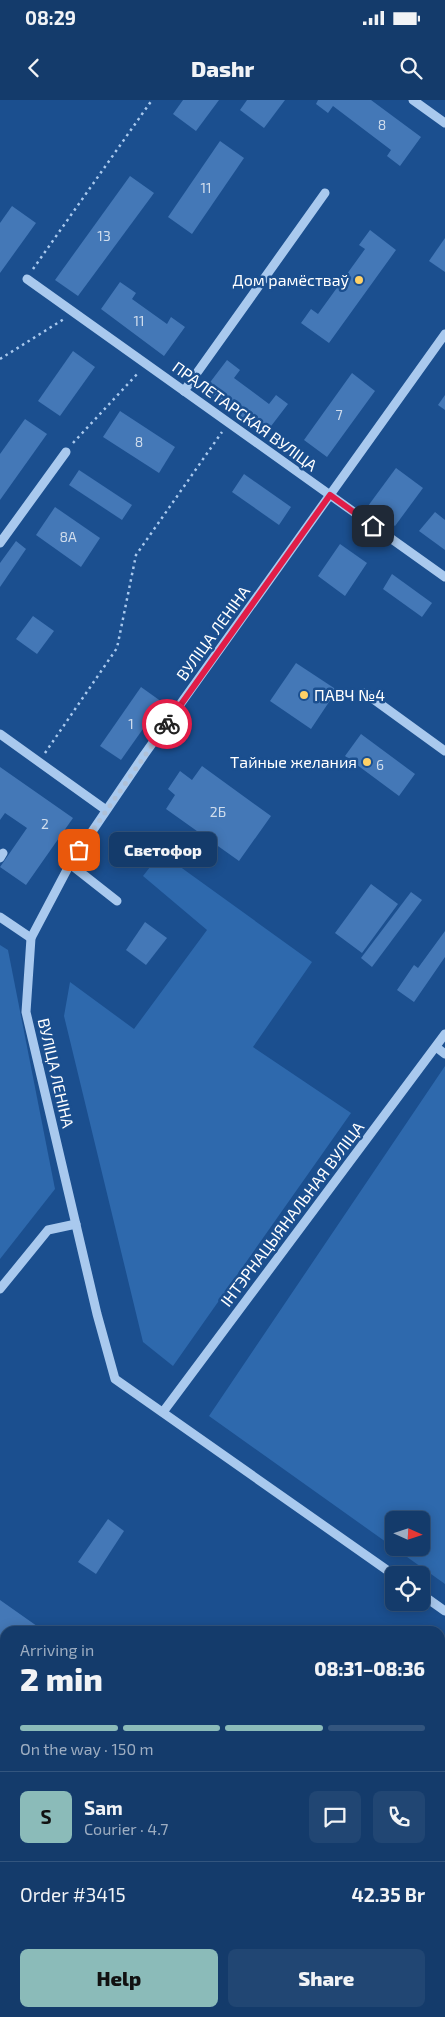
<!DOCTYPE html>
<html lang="en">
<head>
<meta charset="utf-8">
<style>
  body { margin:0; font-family:"Exo 2",sans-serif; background:#214673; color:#f1f3f6; height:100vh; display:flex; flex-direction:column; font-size:19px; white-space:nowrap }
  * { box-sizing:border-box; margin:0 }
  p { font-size:16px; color:#9dadc1 }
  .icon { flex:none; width:28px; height:28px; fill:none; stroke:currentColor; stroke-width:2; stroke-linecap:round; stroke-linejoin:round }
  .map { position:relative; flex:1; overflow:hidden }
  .drawer { position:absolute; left:0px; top:1526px; width:445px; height:391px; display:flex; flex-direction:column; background:#143b6b; border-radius:15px 15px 0 0; box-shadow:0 2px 12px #0003,0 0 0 1px #33557e }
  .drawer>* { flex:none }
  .needle { width:32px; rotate:93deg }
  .fabs { position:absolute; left:385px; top:1411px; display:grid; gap:10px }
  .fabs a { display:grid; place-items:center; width:45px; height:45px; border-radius:8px; background:#143b6b; box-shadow:0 2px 12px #0003,0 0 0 1px #33557e; font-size:25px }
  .pin { position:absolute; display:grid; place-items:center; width:42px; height:42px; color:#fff; margin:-21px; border-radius:10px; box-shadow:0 2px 8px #0006 }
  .courier { position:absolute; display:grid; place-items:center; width:50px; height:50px; margin:-25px; border:4px solid #e11d48; border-radius:50%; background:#fff; color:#222; box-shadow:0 1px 6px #0007 }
  .bubble { position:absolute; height:35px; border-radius:8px; background:#143b6b; box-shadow:0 2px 12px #0003,0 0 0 1px #33557e; font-size:16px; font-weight:800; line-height:35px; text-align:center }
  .headline em { font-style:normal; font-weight:800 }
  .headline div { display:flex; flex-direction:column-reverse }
  .headline { display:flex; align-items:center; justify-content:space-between; height:85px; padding:0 20px }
  h1 { font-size:32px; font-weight:800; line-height:38px }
  .bar { display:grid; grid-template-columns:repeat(4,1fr); gap:8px 5px; align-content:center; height:60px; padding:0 20px }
  .bar i { height:6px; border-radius:4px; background:#33557e }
  .bar .active { background:#8bbbb9 }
  .bar p { grid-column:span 4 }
  .line { display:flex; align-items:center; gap:12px; padding:0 20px; border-top:1px solid #33557e }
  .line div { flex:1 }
  .round { display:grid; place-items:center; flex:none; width:52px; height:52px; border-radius:8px; background:#214673 }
  .primary-button { display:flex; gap:10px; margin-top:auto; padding:10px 20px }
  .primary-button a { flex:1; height:58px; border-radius:8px; background:#8bbbb9; color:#111; font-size:20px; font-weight:800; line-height:58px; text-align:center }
  .primary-button a+a { background:#214673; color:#f1f3f6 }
  .status { display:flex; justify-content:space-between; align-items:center; height:35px; padding:0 25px; background:#143b6b; direction:ltr }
  .status svg { height:14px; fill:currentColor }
  header { display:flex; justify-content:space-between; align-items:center; height:65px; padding:0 20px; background:#143b6b; font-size:22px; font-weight:800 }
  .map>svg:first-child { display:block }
  .green { fill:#2e69ad; fill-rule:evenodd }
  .building { fill:#4478b7 }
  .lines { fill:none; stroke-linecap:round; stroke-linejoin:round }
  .path { stroke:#a9c9ee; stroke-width:2.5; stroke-dasharray:2.5 4; stroke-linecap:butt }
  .minor { stroke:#a9c9ee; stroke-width:9 }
  .rail-casing { stroke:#fff; stroke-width:5.5 }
  .rail { stroke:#1b4f8f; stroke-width:4; stroke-dasharray:11; stroke-linecap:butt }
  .done { stroke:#afc1d8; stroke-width:5; stroke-dasharray:0 9 }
  .route { stroke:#e11d48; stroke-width:6 }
  .poi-dot { fill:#ffd166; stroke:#1b4f8f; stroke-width:2 }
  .labels { text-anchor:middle; stroke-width:5; stroke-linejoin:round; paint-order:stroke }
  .number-label { font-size:14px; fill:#d0dded }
  .poi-label { font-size:16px; fill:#fff; stroke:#1b4f8f; text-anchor:end }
  .street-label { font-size:16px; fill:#fff; stroke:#1b4f8f }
</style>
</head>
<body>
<div class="status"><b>08:29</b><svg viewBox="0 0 49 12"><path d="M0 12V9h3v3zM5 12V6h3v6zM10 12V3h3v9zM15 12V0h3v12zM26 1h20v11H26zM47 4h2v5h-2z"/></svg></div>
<header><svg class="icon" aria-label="back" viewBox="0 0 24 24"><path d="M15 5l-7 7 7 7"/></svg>Dashr<svg class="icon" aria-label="search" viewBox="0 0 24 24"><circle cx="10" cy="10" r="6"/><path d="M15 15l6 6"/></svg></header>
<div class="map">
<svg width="445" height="1917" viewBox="0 0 445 1917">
  <rect width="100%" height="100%" fill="#1b4f8f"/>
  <g class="green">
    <path d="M161,753L312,862L253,947L351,1013L173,1266L143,1242L64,916L70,882L134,929L207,830L143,776Z"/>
    <path d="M0,845L8,850L55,1089L0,1159Z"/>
    <path d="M445,966V1484L209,1316ZM394,1420H421V1448H394Z"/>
  </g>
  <g class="building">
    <path d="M183,0H219L196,31L173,14Z"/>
    <path d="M247,0H285L264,28L240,10Z"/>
    <path d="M318,0H371L421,37L400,66L387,56L391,50L333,6L328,13L316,4Z"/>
    <path d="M220,41L244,58L192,134L168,117Z"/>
    <path d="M130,76L154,93L78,196L55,180Z"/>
    <path d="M12,106L36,123L0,173V123Z"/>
    <path d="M370,130L396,150L329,243L301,223L311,209L318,214L365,149L359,145Z"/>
    <path d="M445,138V172L429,161Z"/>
    <path d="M120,182L136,193L132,199L167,224L171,217L185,227L164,256L101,209Z"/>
    <path d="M73,251L95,267L60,316L38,301Z"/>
    <path d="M227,260L240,270L234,278L269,304L276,295L288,304L265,334L205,289Z"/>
    <path d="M352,273L375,291L327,357L304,340Z"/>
    <path d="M445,295V310L438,305Z"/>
    <path d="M120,311L175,347L159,373L103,337Z"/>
    <path d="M25,319L47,334L0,400V354Z"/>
    <path d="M396,368L423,388L395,426L368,406Z"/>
    <path d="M79,370L132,405L122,420L69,385Z"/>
    <path d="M244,374L291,407L279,425L232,392Z"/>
    <path d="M55,407L100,438L81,467L36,435Z"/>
    <path d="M435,412L445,420V450L419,431Z"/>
    <path d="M16,441L26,449L0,487V463Z"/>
    <path d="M340,444L367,463L345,496L318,476Z"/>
    <path d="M392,474L432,503L422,517L383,489Z"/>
    <path d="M33,516L54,531L37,554L16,539Z"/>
    <path d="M296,563L337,590L311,629L270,601Z"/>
    <path d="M141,587L162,602L121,660L100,646Z"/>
    <path d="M361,634L415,674L399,696L345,656Z"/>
    <path d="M202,666L271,716L239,761L166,709L175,695L168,689L180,671L192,680Z"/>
    <path d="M0,667L73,718L26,785L0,767L27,728L5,713L0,720Z"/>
    <path d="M371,784L398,804L362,853L335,833Z"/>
    <path d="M411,792L422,800L372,867L361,858Z"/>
    <path d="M145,822L167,838L146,865L126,850Z"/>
    <path d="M445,831V857L414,902L397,890L414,865L418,868Z"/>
    <path d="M108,1419L124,1431L96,1474L78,1462Z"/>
    <path d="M0,1500L44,1531H5V1542L0,1538Z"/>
    <path d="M5,1862V1885L0,1881V1869Z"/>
    <path d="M440,1873L445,1877V1917H420L414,1912H440Z"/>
    <path d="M43,1912H287L293,1917H49Z"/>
  </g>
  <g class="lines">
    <g class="path">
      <path d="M33,169L152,0"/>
      <path d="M0,259L64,219"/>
      <path d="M73,343L139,272"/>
      <path d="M45,653L117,548L136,455L222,332"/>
    </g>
    <g class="minor">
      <path d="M413,0L445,23"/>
      <path d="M27,179L445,477"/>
      <path d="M184,291L325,93"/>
      <path d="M0,443L66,352"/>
      <path d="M365,593L445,651"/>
      <path d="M0,634L106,710"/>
      <path d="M0,758L3,753"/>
      <path d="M70,764L117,801"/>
      <path d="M0,817L31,838"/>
      <path d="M436,947L445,954"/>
      <path d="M0,1189L48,1130L76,1124"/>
      <path d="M163,1312L445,934"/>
      <path d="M394,1475L115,1279L97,1214L26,912L31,838L70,764L144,655L445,234"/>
      <path d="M421,1494L445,1511"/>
    </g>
    <g class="rail-casing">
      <path id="rail" d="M0,1747L5,1751"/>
    </g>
    <use href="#rail" class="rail"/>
  </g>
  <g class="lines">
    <path class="done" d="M79,750L167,624"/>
    <path class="route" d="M167,624L330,395L373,426"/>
  </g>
  <g class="poi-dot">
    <circle cx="359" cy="180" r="5"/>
    <circle cx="304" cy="595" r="5"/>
    <circle cx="367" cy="662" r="5"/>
  </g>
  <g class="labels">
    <g class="number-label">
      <text x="382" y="30">8</text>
      <text x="206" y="93">11</text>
      <text x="104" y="141">13</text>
      <text x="139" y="226">11</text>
      <text x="339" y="320">7</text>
      <text x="139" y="347">8</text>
      <text x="68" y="442">8А</text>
      <text x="131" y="629">1</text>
      <text x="380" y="670">6</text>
      <text x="218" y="717">2Б</text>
      <text x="45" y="729">2</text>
    </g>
    <g class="poi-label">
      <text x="349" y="186">Дом рамёстваў</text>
      <text x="314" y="601" text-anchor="start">ПАВЧ №4</text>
      <text x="357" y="668">Тайные желания</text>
    </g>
    <g class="street-label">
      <text transform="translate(245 316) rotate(36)" y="6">ПРАЛЕТАРСКАЯ ВУЛІЦА</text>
      <text transform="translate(213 533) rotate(-54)" y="6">ВУЛІЦА ЛЕНІНА</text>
      <text transform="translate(56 973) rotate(77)" y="6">ВУЛІЦА ЛЕНІНА</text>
      <text transform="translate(292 1114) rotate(-53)" y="6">ІНТЭРНАЦЫЯНАЛЬНАЯ ВУЛІЦА</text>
    </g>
  </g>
</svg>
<div class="fabs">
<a><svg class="needle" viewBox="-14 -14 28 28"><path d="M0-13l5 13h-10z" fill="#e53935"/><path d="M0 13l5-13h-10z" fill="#9dadc1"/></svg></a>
<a><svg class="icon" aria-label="locate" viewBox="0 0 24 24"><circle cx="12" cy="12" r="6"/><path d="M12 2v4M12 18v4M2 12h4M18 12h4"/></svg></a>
</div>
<div class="pin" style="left:79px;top:750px;background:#ea580c"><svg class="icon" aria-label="bag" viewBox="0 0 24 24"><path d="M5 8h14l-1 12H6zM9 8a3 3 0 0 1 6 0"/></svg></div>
<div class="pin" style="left:373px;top:426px;background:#1f2937"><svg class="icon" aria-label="home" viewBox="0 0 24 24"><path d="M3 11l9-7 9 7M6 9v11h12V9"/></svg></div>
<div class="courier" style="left:167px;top:624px"><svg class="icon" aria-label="bike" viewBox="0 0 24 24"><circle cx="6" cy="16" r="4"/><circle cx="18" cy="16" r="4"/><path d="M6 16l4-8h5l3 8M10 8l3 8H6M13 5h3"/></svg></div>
<div class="bubble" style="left:109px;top:732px;width:108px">Светофор</div>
<section class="drawer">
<div class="headline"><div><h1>2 min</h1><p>Arriving in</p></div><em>08:31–08:36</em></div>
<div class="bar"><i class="active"></i><i class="active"></i><i class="active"></i><i></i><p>On the way · 150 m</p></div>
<div class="line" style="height:90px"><b class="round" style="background:#8bbbb9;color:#111">S</b><div><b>Sam</b><p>Courier · 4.7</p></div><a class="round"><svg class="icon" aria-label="chat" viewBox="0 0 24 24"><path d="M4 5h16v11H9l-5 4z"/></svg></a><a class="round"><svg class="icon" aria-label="phone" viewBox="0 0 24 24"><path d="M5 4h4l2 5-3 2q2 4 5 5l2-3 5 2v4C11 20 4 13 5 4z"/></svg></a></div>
<div class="line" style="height:65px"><div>Order #3415</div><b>42.35 Br</b></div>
<div class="primary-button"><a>Help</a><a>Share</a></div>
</section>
</div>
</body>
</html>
